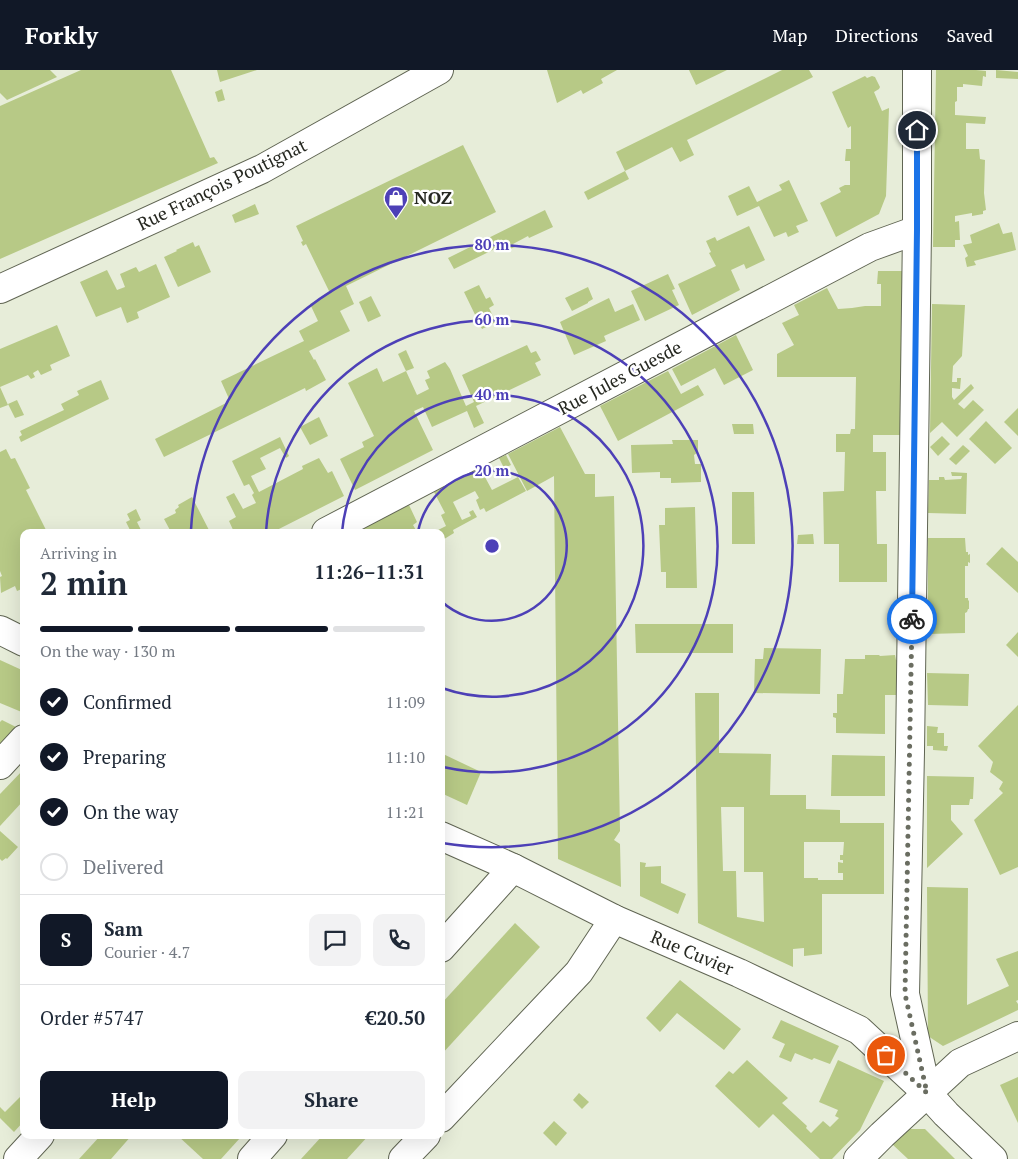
<!DOCTYPE html>
<html lang="en">
<head>
<meta charset="utf-8">
<style>
  body { margin:0; font-family:"PT Serif",serif; background:#f2f2f3; color:#1f2937; height:100vh; display:flex; flex-direction:column; font-size:19px; white-space:nowrap }
  * { box-sizing:border-box; margin:0 }
  p { font-size:16px; color:#747a83 }
  .icon { flex:none; width:28px; height:28px; fill:none; stroke:currentColor; stroke-width:2; stroke-linecap:round; stroke-linejoin:round }
  .map { position:relative; flex:1; overflow:hidden }
  .sheet { position:absolute; left:20px; top:459px; width:425px; height:610px; display:flex; flex-direction:column; background:#fff; border-radius:10px; box-shadow:0 5px 20px #0002 }
  .sheet>* { flex:none }
  .pin { position:absolute; display:grid; place-items:center; width:42px; height:42px; color:#fff; margin:-21px; border:2px solid #fff; border-radius:50%; box-shadow:0 1px 5px #0007 }
  .courier { position:absolute; display:grid; place-items:center; width:50px; height:50px; margin:-25px; border:4px solid #1a73e8; border-radius:50%; background:#fff; color:#222; box-shadow:0 1px 6px #0007 }
  .overview em { font-style:normal; font-weight:700 }
  .overview div { display:flex; flex-direction:column-reverse }
  .overview { display:flex; align-items:center; justify-content:space-between; height:85px; padding:0 20px }
  h1 { font-size:32px; font-weight:700; line-height:38px }
  .bar { display:grid; grid-template-columns:repeat(4,1fr); gap:8px 5px; align-content:center; height:60px; padding:0 20px }
  .bar i { height:6px; border-radius:4px; background:#e0e1e3 }
  .bar .on { background:#111827 }
  .bar p { grid-column:span 4 }
  .line { display:flex; align-items:center; gap:12px; padding:0 20px; border-top:1px solid #e0e1e3 }
  .line div { flex:1 }
  .round { display:grid; place-items:center; flex:none; width:52px; height:52px; border-radius:10px; background:#f2f2f3 }
  ol { padding:0 20px; list-style:none }
  li { display:flex; align-items:center; gap:15px; height:55px }
  li p { margin-inline-start:auto }
  li .icon { padding:5px; border-radius:50%; background:#111827; color:#fff; stroke-width:4 }
  li:last-child { color:#747a83 }
  li i { width:28px; height:28px; border:2px solid #e0e1e3; border-radius:50% }
  .primary-button { display:flex; gap:10px; margin-top:auto; padding:10px 20px }
  .primary-button a { flex:1; height:58px; border-radius:10px; background:#111827; color:#fff; font-size:20px; font-weight:700; line-height:58px; text-align:center }
  .primary-button a+a { background:#f2f2f3; color:#1f2937 }
  header { display:flex; align-items:center; gap:30px; box-sizing:border-box; height:70px; padding:0 25px; background:#111827; color:#fff }
  header strong { font-size:24px }
  nav { display:flex; gap:28px; margin-inline-start:auto; font-size:18px }
  .map>svg:first-child { display:block }
  .building { fill:#b7c986; fill-rule:evenodd }
  .lines { fill:none; stroke-linecap:round; stroke-linejoin:round }
  .minor-casing { stroke:#606553; stroke-width:30 }
  .minor { stroke:#fff; stroke-width:28 }
  .done { stroke:#6a6d61; stroke-width:5; stroke-dasharray:0 9 }
  .route { stroke:#1a73e8; stroke-width:6 }
  .ring { fill:none; stroke:#4d40b7; stroke-width:2.5 }
  .labels { text-anchor:middle; stroke-width:4.5; stroke-linejoin:round; paint-order:stroke }
  .street-label { font-size:18px; fill:#262821; stroke:#fff }
  .poi-label { font-size:18px; font-weight:bold; fill:#262821; stroke:#fff; text-anchor:start }
  .centre { fill:#4d40b7; stroke:#fff; stroke-width:2.5 }
  .ring-label { font-size:15px; text-anchor:middle; font-weight:bold; fill:#4d40b7; stroke:#fff; stroke-width:4.5; stroke-linejoin:round; paint-order:stroke }
</style>
</head>
<body>
<header>
<strong>Forkly</strong>
<nav><a>Map</a><a>Directions</a><a>Saved</a></nav>
</header>
<div class="map">
<svg width="1018" height="1089" viewBox="0 0 1018 1089">
  <rect width="100%" height="100%" fill="#e7edd9"/>
  <g class="building">
    <path d="M0,0H50L57,7L7,30L0,23Z"/>
    <path d="M81,0H171L210,88L214,87L218,93L0,189V36Z"/>
    <path d="M217,0H257L220,12Z"/>
    <path d="M547,0H617L601,9L603,13L583,24L581,20L557,33Z"/>
    <path d="M689,0H727L696,15Z"/>
    <path d="M782,0H809L813,7L687,70L694,85L680,92L672,77L625,101L616,82Z"/>
    <path d="M936,0H976L986,1V7L983,6L982,16L963,14V17H957V31L955,32V45L986,47L985,54L966,53V79H979L980,89L985,90L984,123L986,140L983,141V144L972,146V143L955,146V152L959,151L960,170H955V177H933Z"/>
    <path d="M996,0L1018,2V9L996,8Z"/>
    <path d="M865,6L867,8L872,6L875,7L880,17L879,19L874,22L882,41L889,38L886,126L879,144L836,167L820,133L841,122L839,118L845,115H850V91H845L846,79H851V56L848,58L832,22Z"/>
    <path d="M222,19L225,30L218,32L215,22Z"/>
    <path d="M463,75L496,142L346,216L354,234L340,241L350,261L309,281L314,290L315,289L326,310L306,321L305,318L164,387L155,369L230,331L221,311L304,271L299,261L318,251L310,234L330,223L306,174L303,176L301,172L303,171L296,156Z"/>
    <path d="M625,101L629,109L588,130L584,122Z"/>
    <path d="M789,110L808,151L796,156L799,162L788,167L786,162L774,167L759,136L737,146L728,126L749,116L757,132L782,120L779,115Z"/>
    <path d="M255,134L259,144L235,153L232,145Z"/>
    <path d="M545,140L553,157L529,168L528,166L513,174L515,177L505,181L503,175L454,199L448,188Z"/>
    <path d="M999,153L1003,164L1012,162L1016,180L974,191L976,195L967,197L965,188L968,186L963,175L972,173L970,165Z"/>
    <path d="M749,156L765,190L746,199L744,194L731,200L740,220L692,245L678,214L716,196L709,183L711,182L706,171L715,167L717,171Z"/>
    <path d="M193,172L195,177L199,175L211,202L178,217L164,187L177,181L176,180Z"/>
    <path d="M156,194L170,227L137,242L139,248L127,253L121,237L96,247L80,212L107,200L117,220L125,217L120,204L136,197L139,202Z"/>
    <path d="M878,201H904L903,365H873V382H886V421H876L877,474H887V512H839V474H824L823,422L844,421L845,382H836V364H850L851,359H855L856,307H777V284L794,275L782,253L799,245L794,235L827,218L838,239L852,238L865,236H881V214H877Z"/>
    <path d="M668,204L675,219L672,220L679,235L645,251L631,221Z"/>
    <path d="M479,215L486,229L490,227L494,235L489,238L496,252L482,259L464,222Z"/>
    <path d="M588,217L593,229L588,232V233L572,241L565,228Z"/>
    <path d="M371,226L381,246L368,252L359,232Z"/>
    <path d="M609,228L615,242L633,234L640,250L604,266L606,271L574,285L560,252Z"/>
    <path d="M932,234L965,235L962,286L953,296L952,312H957V308H961L960,319L952,318V327L954,330L971,314L974,318L958,334L964,339L973,330L984,340L957,367L942,352L930,363Z"/>
    <path d="M57,255L70,286L50,295L52,300L41,305L38,300L33,303L35,307L31,309L28,305L0,317L8,335L0,338V279Z"/>
    <path d="M736,265L753,300L724,315L715,298L681,316L672,299Z"/>
    <path d="M527,275L531,283L536,281L541,290L535,293L541,305L476,336L484,353L474,358L467,341L432,357L423,337L414,341L433,380L355,420L340,389L364,377L362,372L374,366L348,313L377,298L383,312L406,301L417,325L429,319L425,310L430,308L427,301L445,292L450,299L466,336L474,332L462,305Z"/>
    <path d="M406,280L414,298L406,301L398,284Z"/>
    <path d="M668,301L681,324L698,315L704,325L618,371L600,336Z"/>
    <path d="M101,310L109,329L21,372L19,367L22,365L20,361L64,340L61,334L79,325L77,321Z"/>
    <path d="M17,330L24,345L15,348L8,334Z"/>
    <path d="M1018,338V366L1004,352Z"/>
    <path d="M319,347L328,366L310,375L300,357Z"/>
    <path d="M986,351L1012,378L995,394L969,369Z"/>
    <path d="M732,354H753L754,364H734Z"/>
    <path d="M560,357L585,404H595V427L614,426L620,761L614,770L620,774L621,817L558,789L554,406L527,421L508,384Z"/>
    <path d="M942,366L950,374L938,386L930,377Z"/>
    <path d="M280,367L289,386L286,388L280,378L260,388L266,399L251,406L259,422L303,399L302,396L319,388L328,403L332,401L344,426L273,462H234L229,451L236,447L226,427L234,423L243,439L256,433L252,425L254,423L249,414L244,416L232,391Z"/>
    <path d="M672,370H698V382L694,385L695,394H701V412L671,413V408H660V402L632,403L631,375L673,374Z"/>
    <path d="M963,375L970,381L956,395L949,389Z"/>
    <path d="M6,379L11,389L15,388L30,418L26,420L47,462H24V518L17,521L15,516L1,523L0,507L2,506L0,501V382Z"/>
    <path d="M506,385L511,395L504,398L499,388Z"/>
    <path d="M480,398L492,420L518,407L526,421L486,442L484,438L480,440L476,430L479,428L475,421L453,432L462,450L471,446L469,442L473,440L477,447L453,460L454,463L441,471V462H434L446,456L441,445L445,443L434,422Z"/>
    <path d="M951,402L967,403L966,444L928,443L929,410H939V407H944L945,410L961,409L962,406H952Z"/>
    <path d="M732,422H754L755,474H732Z"/>
    <path d="M192,427L210,462H171L164,449L176,443L175,440L179,437L178,435Z"/>
    <path d="M409,435L417,452L413,455L417,462H356Z"/>
    <path d="M695,437L697,518H666V502H661L659,455H665V438Z"/>
    <path d="M136,439L141,450L137,452L142,462H131L126,452L130,450L127,444Z"/>
    <path d="M813,464L814,474H797L798,465Z"/>
    <path d="M928,468H965L966,482H968V485L970,484V493L968,492V496H965V528H968V530L969,531V539H968L967,542L965,543V563L928,564Z"/>
    <path d="M1002,477L1018,492V523L986,494Z"/>
    <path d="M635,554H733V583H636Z"/>
    <path d="M1018,562V587L1006,575Z"/>
    <path d="M764,578L821,579L820,624L754,623L755,589H763Z"/>
    <path d="M865,585H879L880,586L895,585L896,590H902V625H885V664L836,663V648L833,647V643H837V624H843L845,589H865Z"/>
    <path d="M0,590L24,601V643L0,633Z"/>
    <path d="M927,603L969,604L968,636L928,635Z"/>
    <path d="M695,623H719V683L771,684L770,725H806V739L840,740V753H884V824H822V884L804,886V878L793,879V897L698,853ZM721,737H744V802H763L764,852L737,847L736,801H723ZM804,772H844L843,785H840V790H843V793L838,792V803H843V810H818V808H804Z"/>
    <path d="M1018,635V797L1000,805L974,750L1003,723L999,719L1003,712L990,702L993,692L978,676Z"/>
    <path d="M2,650L20,659L0,680V652Z"/>
    <path d="M927,656L938,657L937,663H944V676H948L947,681L933,680V676H927Z"/>
    <path d="M441,683L481,702L467,735L441,723Z"/>
    <path d="M832,685L885,686V726H831Z"/>
    <path d="M24,699V730L0,756V724Z"/>
    <path d="M927,706L974,707L973,729H970L969,735H951V750L963,764L927,798Z"/>
    <path d="M0,761L18,777L7,789L6,788L2,791L0,789Z"/>
    <path d="M640,792L646,793L645,797L661,796V813L686,824L678,844L640,826Z"/>
    <path d="M927,817L968,818L967,935L1009,916L996,889L1018,881V930L1016,931L1018,934V940L943,976L928,966Z"/>
    <path d="M515,853L540,877L441,985V934Z"/>
    <path d="M680,910L741,959L724,980L677,943L660,962L646,948Z"/>
    <path d="M781,950L839,976L830,994L814,988L812,990L795,983L791,992L779,987L785,974L772,968Z"/>
    <path d="M747,990L788,1028L782,1033L807,1056L806,1058L811,1063L823,1051L830,1057L839,1048L835,1046L838,1040L819,1032L838,990L884,1011L860,1060L832,1089H820L773,1044L759,1058L715,1016L729,1001L733,1004Z"/>
    <path d="M1018,1007V1053L1000,1015Z"/>
    <path d="M24,1023V1051L14,1062L0,1048V1037L5,1042Z"/>
    <path d="M579,1023L589,1032L582,1039L573,1030Z"/>
    <path d="M554,1051L567,1063L556,1076L543,1063Z"/>
    <path d="M905,1059H925L955,1089H908L891,1073Z"/>
    <path d="M101,1065H132L111,1089H79Z"/>
    <path d="M177,1065H237L240,1068L221,1089H203Z"/>
    <path d="M323,1065H369L347,1089H301Z"/>
  </g>
  <g class="lines">
    <g class="minor-casing">
      <g id="minor">
        <path d="M917,0V160L910,682L905,924L927,1023"/>
        <path d="M0,219L262,99L439,0"/>
        <path d="M326,462L870,177L917,160"/>
        <path d="M0,560L24,572"/>
        <path d="M0,695L24,669"/>
        <path d="M441,766L513,798L614,849L739,903L859,960L927,1023L946,1044L993,1089"/>
        <path d="M441,878L513,798"/>
        <path d="M441,1048L579,902L614,849"/>
        <path d="M18,1089L40,1065"/>
        <path d="M252,1089L273,1065"/>
        <path d="M403,1089L426,1065"/>
        <path d="M858,1089L882,1065L960,993L1018,966"/>
      </g>
    </g>
    <use href="#minor" class="minor"/>
  </g>
  <g class="lines">
    <path class="done" d="M886,985L927,1023L905,924L912,549"/>
    <path class="route" d="M912,549L917,160V60"/>
  </g>
  <g class="ring">
    <path d="M418 462A75 75 0 1 1 441 531"/>
    <path d="M342 462A151 151 0 1 1 442 618"/>
    <path d="M266 462A226 226 0 1 1 443 697"/>
    <path d="M191 460A301 301 0 1 1 442 773"/>
  </g>
  <defs>
    <g id="shop-pin" transform="scale(1.25)"><path d="M0 17L-7.5 6A9.5 9.5 0 1 1 7.5 6Z" fill="#4d40b7" stroke="#fff"/><path d="M-5-2.5h2.3a2.7 3.5 0 0 1 5.4 0H5L5.5 6h-11ZM-1.5-2.5h3a1.5 2.3 0 0 0-3 0Z" fill="#fff"/></g>
  </defs>
  <g fill-rule="evenodd">
    <use href="#shop-pin" x="396" y="128"/>
  </g>
  <g class="labels">
    <g class="street-label">
      <text transform="translate(222 115) rotate(-26)" y="6">Rue François Poutignat</text>
      <text transform="translate(620 308) rotate(-28)" y="6">Rue Jules Guesde</text>
      <text transform="translate(692 883) rotate(23)" y="6">Rue Cuvier</text>
    </g>
    <g class="poi-label">
      <text x="414" y="134">NOZ</text>
    </g>
  </g>
  <circle cx="492" cy="476" r="8" class="centre"/>
  <g class="ring-label">
    <text x="492" y="180">80 m</text>
    <text x="492" y="255">60 m</text>
    <text x="492" y="330">40 m</text>
    <text x="492" y="406">20 m</text>
  </g>
</svg>
<div class="pin" style="left:886px;top:985px;background:#ea580c"><svg class="icon" aria-label="bag" viewBox="0 0 24 24"><path d="M5 8h14l-1 12H6zM9 8a3 3 0 0 1 6 0"/></svg></div>
<div class="pin" style="left:917px;top:60px;background:#1f2937"><svg class="icon" aria-label="home" viewBox="0 0 24 24"><path d="M3 11l9-7 9 7M6 9v11h12V9"/></svg></div>
<div class="courier" style="left:912px;top:549px"><svg class="icon" aria-label="bike" viewBox="0 0 24 24"><circle cx="6" cy="16" r="4"/><circle cx="18" cy="16" r="4"/><path d="M6 16l4-8h5l3 8M10 8l3 8H6M13 5h3"/></svg></div>
<section class="sheet">
<div class="overview"><div><h1>2 min</h1><p>Arriving in</p></div><em>11:26–11:31</em></div>
<div class="bar"><i class="on"></i><i class="on"></i><i class="on"></i><i></i><p>On the way · 130 m</p></div>
<ol>
<li><svg class="icon" aria-label="check" viewBox="0 0 24 24"><path d="M5 12l5 5 9-10"/></svg>Confirmed<p>11:09</p></li>
<li><svg class="icon" aria-label="check" viewBox="0 0 24 24"><path d="M5 12l5 5 9-10"/></svg>Preparing<p>11:10</p></li>
<li><svg class="icon" aria-label="check" viewBox="0 0 24 24"><path d="M5 12l5 5 9-10"/></svg>On the way<p>11:21</p></li>
<li><i></i>Delivered</li>
</ol>
<div class="line" style="height:90px"><b class="round" style="background:#111827;color:#fff">S</b><div><b>Sam</b><p>Courier · 4.7</p></div><a class="round"><svg class="icon" aria-label="chat" viewBox="0 0 24 24"><path d="M4 5h16v11H9l-5 4z"/></svg></a><a class="round"><svg class="icon" aria-label="phone" viewBox="0 0 24 24"><path d="M5 4h4l2 5-3 2q2 4 5 5l2-3 5 2v4C11 20 4 13 5 4z"/></svg></a></div>
<div class="line" style="height:65px"><div>Order #5747</div><b>€20.50</b></div>
<div class="primary-button"><a>Help</a><a>Share</a></div>
</section>
</div>
</body>
</html>
